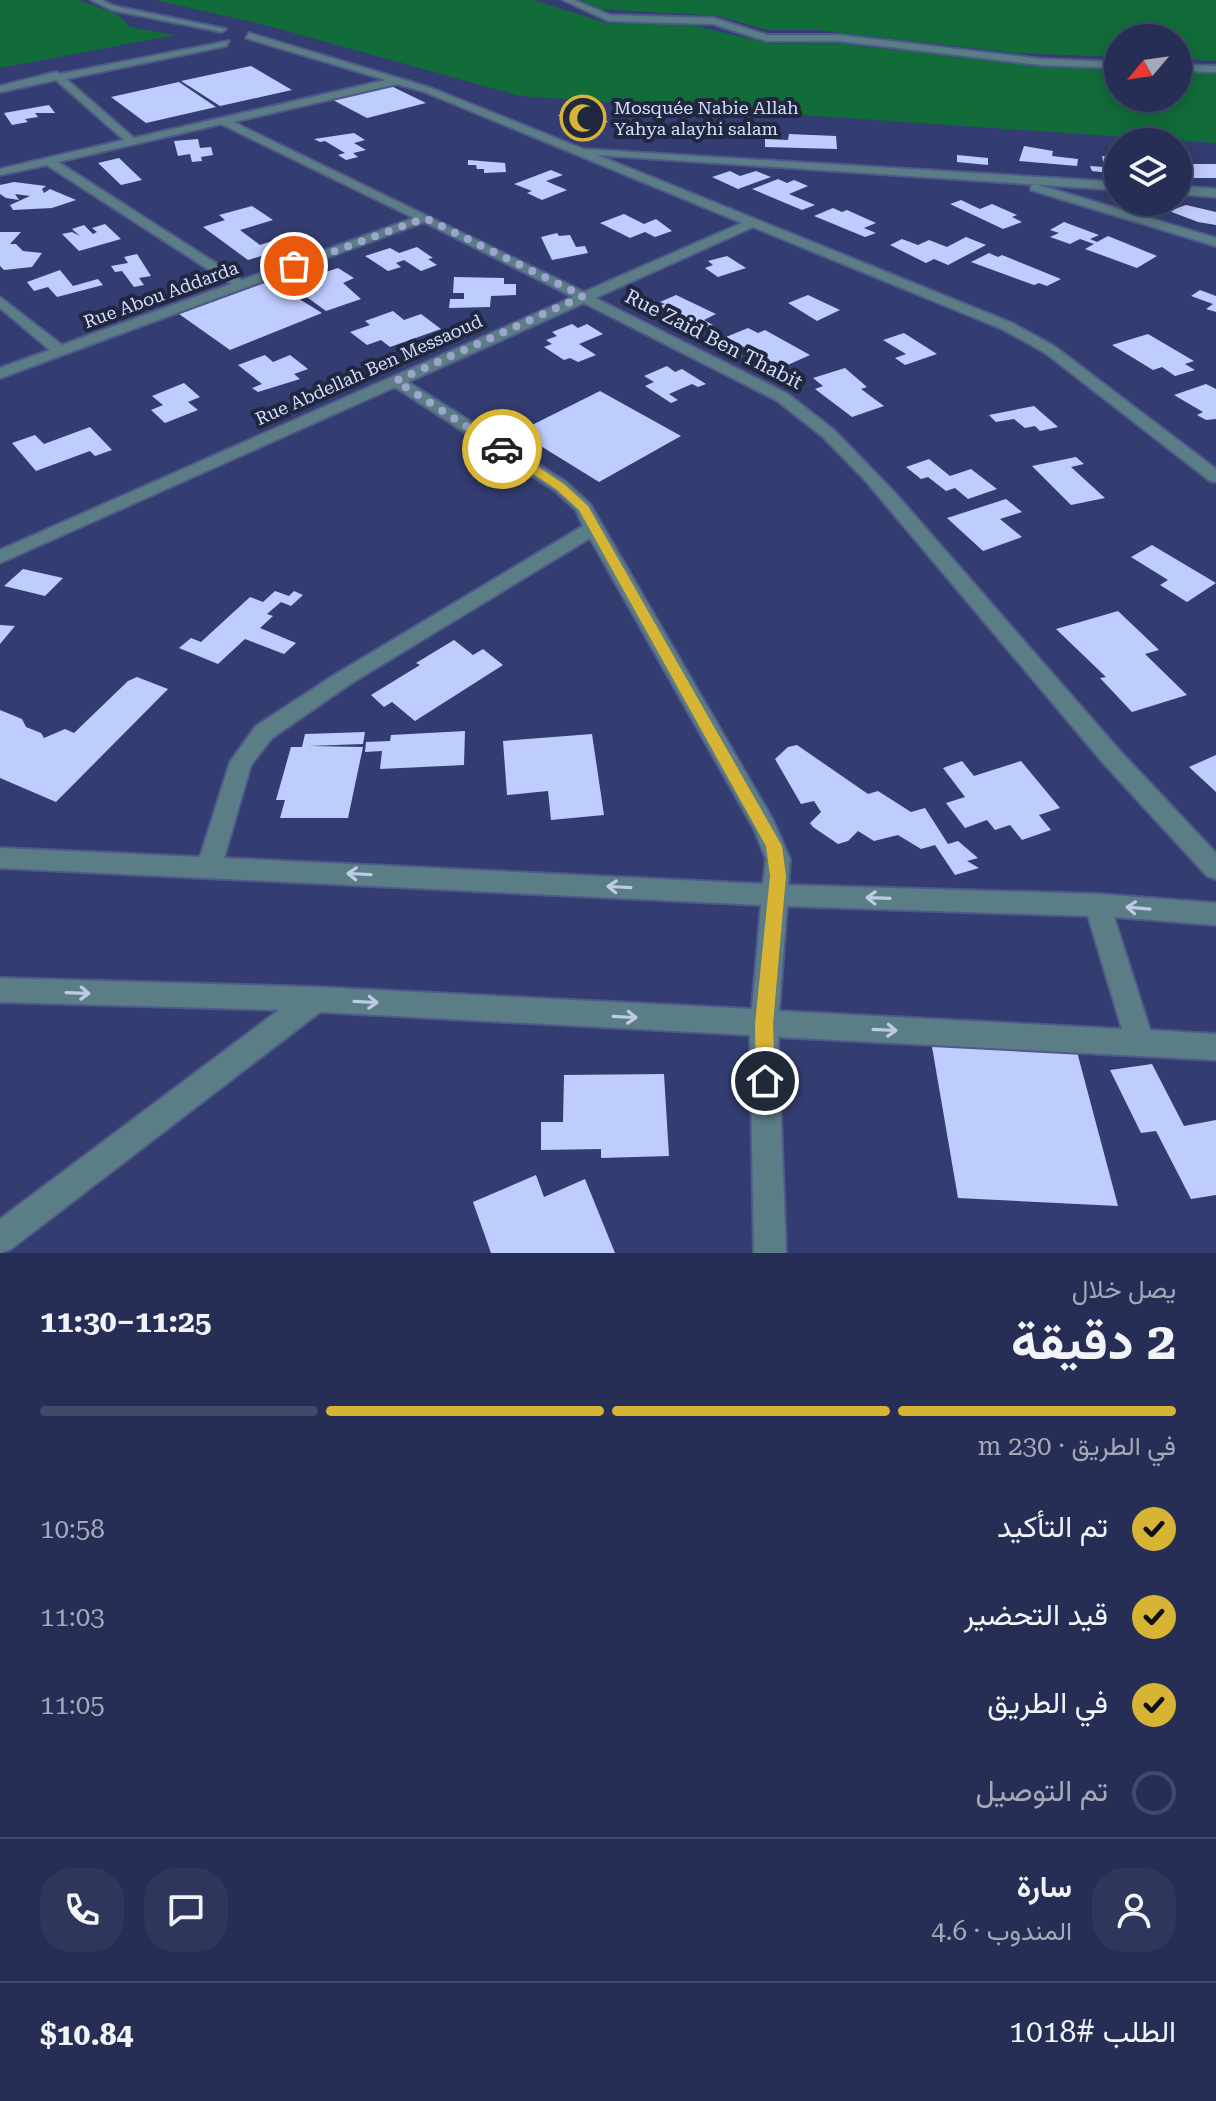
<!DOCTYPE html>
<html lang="ar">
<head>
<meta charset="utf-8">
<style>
  body { margin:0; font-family:"Roboto Serif",Vazirmatn,serif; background:#2e365b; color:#f1f3f6; direction:rtl; height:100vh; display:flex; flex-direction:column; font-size:30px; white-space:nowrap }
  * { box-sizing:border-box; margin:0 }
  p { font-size:26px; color:#a4a8b9 }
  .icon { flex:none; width:44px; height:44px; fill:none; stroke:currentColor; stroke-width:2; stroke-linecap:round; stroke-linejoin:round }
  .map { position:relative; height:1253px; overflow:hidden; direction:ltr }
  .details { display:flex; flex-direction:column; background:#262e55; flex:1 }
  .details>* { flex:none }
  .needle { width:52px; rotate:241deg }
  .fabs { position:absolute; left:1104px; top:24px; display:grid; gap:16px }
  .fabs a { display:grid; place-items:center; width:88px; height:88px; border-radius:50%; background:#262e55; box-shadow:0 4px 20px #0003,0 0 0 2px #424a6c; font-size:40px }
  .pin { position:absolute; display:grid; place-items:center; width:68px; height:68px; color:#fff; margin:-34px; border:4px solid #fff; border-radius:50%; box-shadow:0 2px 8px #0007 }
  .courier { position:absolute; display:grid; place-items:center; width:80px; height:80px; margin:-40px; border:6px solid #d7b434; border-radius:50%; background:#fff; color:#222; box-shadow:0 2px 10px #0007 }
  .headline em { font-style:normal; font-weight:700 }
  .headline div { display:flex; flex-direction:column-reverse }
  .headline { display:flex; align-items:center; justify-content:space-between; height:136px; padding:0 40px }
  h1 { font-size:52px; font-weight:700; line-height:60px }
  .bar { display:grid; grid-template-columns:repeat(4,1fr); gap:12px 8px; align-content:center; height:96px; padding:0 40px }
  .bar i { height:10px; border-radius:6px; background:#424a6c }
  .bar .current { background:#d7b434 }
  .bar p { grid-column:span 4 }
  .line { display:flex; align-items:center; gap:20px; padding:0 40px; border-top:2px solid #424a6c }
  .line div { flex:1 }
  .round { display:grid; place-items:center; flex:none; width:84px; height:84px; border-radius:32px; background:#2e365b }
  ol { padding:0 40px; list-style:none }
  li { display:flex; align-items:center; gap:24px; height:88px }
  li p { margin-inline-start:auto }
  li .icon { padding:8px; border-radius:50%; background:#d7b434; color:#111; stroke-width:4 }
  li:last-child { color:#a4a8b9 }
  li i { width:44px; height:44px; border:4px solid #424a6c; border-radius:50% }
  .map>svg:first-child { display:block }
  .green { fill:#116c3a }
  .building { fill:#bfccfe }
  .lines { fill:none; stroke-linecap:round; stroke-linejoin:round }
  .minor-casing { stroke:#505a8a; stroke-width:4 }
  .minor { fill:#5b7d85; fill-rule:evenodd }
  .oneway { stroke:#bdcbe6 }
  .route { fill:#d7b434 }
  .done { stroke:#9ca6cd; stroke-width:8; stroke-dasharray:0 14.4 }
  .labels { text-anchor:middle; stroke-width:8; stroke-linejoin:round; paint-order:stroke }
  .far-poi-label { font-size:18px; fill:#d5defe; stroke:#21273f; text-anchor:start }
  .far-street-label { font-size:18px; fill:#d5defe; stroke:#21273f }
  .street-label { font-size:20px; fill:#d5defe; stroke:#21273f }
</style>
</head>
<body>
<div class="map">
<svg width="1216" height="1253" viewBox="0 0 1216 1253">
  <rect width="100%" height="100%" fill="#333d71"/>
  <g class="green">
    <path d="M0,0H79L118,15L130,27L175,35L0,68Z"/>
    <path d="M156,0H533L610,24L674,21L773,44L835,43L1025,64L1118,68V98H1178V70L1216,72V143L520,96L269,26Z"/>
    <path d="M580,0H1216V61L1178,59V38H1118V57L1016,53L816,30H767L719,16L601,9Z"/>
  </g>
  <g class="building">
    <path d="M251,66L292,90L220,106L181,81Z"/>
    <path d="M179,82L216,107L146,123L111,97Z"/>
    <path d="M389,85L426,103L367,118L331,99Z"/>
    <path d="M49,105L55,113H35L38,117L25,119L28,122L12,125L4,113Z"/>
    <path d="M592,109L608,122L573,128L558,115Z"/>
    <path d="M354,133L365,140L354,143L366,150L353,153L358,157L346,160L338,155L345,153L325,141L320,142L314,139Z"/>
    <path d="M789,134L836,136L837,149L765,147V139L788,140Z"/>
    <path d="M198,139L200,148L211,147L213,155L201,157L202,161L192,162L190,154L178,156L174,141Z"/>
    <path d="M1024,146L1053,151L1052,156L1078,159L1077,166L1019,161Z"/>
    <path d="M957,155L988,158V165L957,162Z"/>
    <path d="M1102,156L1118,158V170L1108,169L1109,173L1092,171L1090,166L1104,167Z"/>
    <path d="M119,158L142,180L121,185L98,163Z"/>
    <path d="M468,160L505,163L506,172L484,173V169H477L476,165H468Z"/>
    <path d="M1178,164H1216V178H1181Z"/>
    <path d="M551,170L563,175L546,181L567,190L542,200L527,193L532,191L514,184Z"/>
    <path d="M730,171L740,176L756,171L771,177L738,189L712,177Z"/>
    <path d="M778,179L787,183L794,180L808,186L789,194L815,205L802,210L752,189Z"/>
    <path d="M14,182L46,186L42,189L44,193L50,189L76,200L52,208L13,210L10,205L30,196L15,194L19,200L6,198L0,194V185Z"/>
    <path d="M961,200L980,209L992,204L1017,215L1012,217L1022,222L1003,229L950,204Z"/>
    <path d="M1186,205L1216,212V225L1198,222L1169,211Z"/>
    <path d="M252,206L273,220L240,230L260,245L284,237L295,246L248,260L203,227L225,220L219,215Z"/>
    <path d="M833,208L842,212L847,210L876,223L864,228L876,233L865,237L814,216Z"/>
    <path d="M624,214L644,224L656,219L672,231L655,237L645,232L630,238L600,223Z"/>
    <path d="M1064,222L1099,235L1090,239L1097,242L1108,236L1157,256L1137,268L1085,249L1094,244L1080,239L1070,244L1050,237L1059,233L1050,230Z"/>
    <path d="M105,224L121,239L79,251L62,234L72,232L80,236L72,229L84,225L93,234L97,232L92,228Z"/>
    <path d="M0,232H21L10,244H16L23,251L42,253L32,267L4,270L0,266Z"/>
    <path d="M557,233L559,236L570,235L576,247L585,246L588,253L552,260L541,237Z"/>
    <path d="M966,237L986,245L948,265L934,259L926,263L890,245L902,239L918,245L929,240L947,247Z"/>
    <path d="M417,247L433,258L428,259L437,265L421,271L404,260L396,263L401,267L388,271L365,256L390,248L399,253Z"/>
    <path d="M989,253L998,257L1002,255L1061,279L1047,286L1039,283L1034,285L971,262Z"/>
    <path d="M137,254L151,276L139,278L144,285L134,287L122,271L115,272L111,266L128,263L124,257Z"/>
    <path d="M727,256L746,268L718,277L705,268L713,265L708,261Z"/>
    <path d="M338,268L354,278L343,283L361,299L326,311L304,295L313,292L298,281Z"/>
    <path d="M60,270L73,286L98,279L103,285L57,297L48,287L34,291L27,282Z"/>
    <path d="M454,277L504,278V284H516V295L491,296L490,307L449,308L450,299H464V293H453Z"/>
    <path d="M270,281L322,313L230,350L179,314Z"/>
    <path d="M1200,290L1216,296V312L1206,309L1213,304L1191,296Z"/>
    <path d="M676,295L716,314L704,320L713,325L700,331L660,306L665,304L660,302Z"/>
    <path d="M808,295L840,310L817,321L788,303Z"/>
    <path d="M393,311L404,320L421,314L441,329L390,347L381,340L367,345L350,332L370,325L365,321Z"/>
    <path d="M572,324L578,328L587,324L603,334L579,344L596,355L578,362L570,358L564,360L544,347L552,344L546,340L557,336L552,332Z"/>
    <path d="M748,328L758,333L765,330L810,355L781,368L726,337Z"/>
    <path d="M904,333L937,354L905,365L895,358L906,354L883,340Z"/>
    <path d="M1148,334L1194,361L1185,364L1195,370L1175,376L1162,367L1153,370L1112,345Z"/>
    <path d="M265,355L273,362L290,355L308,369L294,374L300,379L258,392L252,388L262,384L238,365Z"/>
    <path d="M667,366L675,372L682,369L706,384L698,387L692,384L669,394L678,400L671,403L645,386L654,382L644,376Z"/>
    <path d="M845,368L867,387L861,389L884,406L852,417L815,389L823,386L813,378Z"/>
    <path d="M184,383L200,397L188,402L198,410L165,423L151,410L163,405L152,396Z"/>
    <path d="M1206,384L1216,389V419L1206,420L1197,415L1203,412L1174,395Z"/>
    <path d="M600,391L681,436L599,482L518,432Z"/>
    <path d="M1034,406L1058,427L1040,431L1035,426L1025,428L1014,419L996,422L989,415Z"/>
    <path d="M90,427L112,450L95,456L90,451L36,471L12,443L35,435L44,444Z"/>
    <path d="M1076,457L1084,464L1071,467L1105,498L1071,505L1032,466Z"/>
    <path d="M929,459L950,476L971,469L997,489L968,499L955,488L946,491L928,477L921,479L906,467Z"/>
    <path d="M1006,499L1022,512L1000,519L1022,537L983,551L947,518Z"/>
    <path d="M1152,545L1216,583L1187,602L1160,585L1168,580L1131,557Z"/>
    <path d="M23,569L63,578L45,596L4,586Z"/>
    <path d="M275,591L289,596L294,591L303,595L291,606L281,602L267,614L273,616L260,628L296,643L284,654L245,639L218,664L179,648L191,638L201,642L250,597L263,602Z"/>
    <path d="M1118,611L1159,650L1145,654L1187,695L1132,712L1100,678L1106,677L1056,629Z"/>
    <path d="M0,625L15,626L0,644Z"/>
    <path d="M454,640L473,655L483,649L503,665L415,721L392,702L384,707L371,695L420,665L416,663Z"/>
    <path d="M137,677L168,689L56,802L0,778V710L22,719L26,727L41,733L44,738L65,729L74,733L128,681Z"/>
    <path d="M465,731L464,765L380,769L382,751L365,752L366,742L390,741L391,735Z"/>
    <path d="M365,732L363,744L309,746L363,747L348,818H280L285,800H276L291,747H302L305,734Z"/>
    <path d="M592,734L604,815L551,820L548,791L507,795L503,741Z"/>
    <path d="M797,745L868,794L878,791L911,812L925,808L948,844L958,841L978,858L967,861L979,868L955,875L935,845L921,849L898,835L874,841L858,831L848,841L838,844L813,827L810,823L821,812L814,801L801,804L775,759L788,747Z"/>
    <path d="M1216,755V792L1189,767Z"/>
    <path d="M962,761L974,776L1021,761L1060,808L1039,815L1051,830L1022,840L1010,825L995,830L987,820L965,828L946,803L965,797L943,768Z"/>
    <path d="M931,1041L1076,1048L1118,1206L958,1198Z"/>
    <path d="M1152,1064L1184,1126L1216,1120V1195L1191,1199L1156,1131L1141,1133L1110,1070Z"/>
    <path d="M664,1074L669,1156L601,1158V1149L541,1150V1122H563L564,1075Z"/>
    <path d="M536,1175L544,1197L585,1179L615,1253H491L473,1202Z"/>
  </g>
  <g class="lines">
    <g class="minor-casing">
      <g id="minor">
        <path d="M91,0H102L114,6L226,29L222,32L112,10Z"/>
        <path d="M563,0H574L610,15L714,18L767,35H839L1041,59L1118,62V68L1041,65L839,41H766L713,24L609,21Z"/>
        <path d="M249,33L431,88L583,149L1118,182V190L597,155L1012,323L1054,346L1216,469V482L1210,481L1044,352L1002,329L753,227L595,298L788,394L834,430L896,494L1120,751L1216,853V879L1207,876L1104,764L864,479L823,437L776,400L584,303L408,382L566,482L590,504L773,820L790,859L788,885L1098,894L1216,903V925L1114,917L1150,1030L1216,1034V1060L778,1037L786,1253H754L750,1035L320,1012L11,1249L0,1253V1219L279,1010L0,1002V978L316,987L752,1009L761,905L0,868V848L200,857L230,762L256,726L336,674L583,526L576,510L554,490L395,387L0,563V550L573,297L424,222L0,378V368L50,350L0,308V297L62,345L231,284L47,165L0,175V169L124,140L56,80L0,92V86L56,72L60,74L229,41L226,46L66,79L134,138L386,80L246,38ZM397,84L425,92L742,223L584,292L233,122ZM221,124L414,218L242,280L58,162ZM590,538L754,829L766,859L763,884L224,858L251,765L272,738L350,684ZM787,906L1088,916L1122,1029L779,1011Z"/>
        <path d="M1178,65L1216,66V72L1178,71Z"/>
        <path d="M1035,184L1216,238V246L1031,190V186Z"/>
        <path d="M1178,186L1216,189V197L1178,194Z"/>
      </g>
    </g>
    <use href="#minor" class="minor"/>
  </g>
  <defs><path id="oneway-shaft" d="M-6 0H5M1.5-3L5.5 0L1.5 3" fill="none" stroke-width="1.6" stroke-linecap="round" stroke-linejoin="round" transform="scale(2)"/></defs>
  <g class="oneway">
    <use href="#oneway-shaft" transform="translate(359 874) rotate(-177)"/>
    <use href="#oneway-shaft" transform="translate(619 887) rotate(-177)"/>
    <use href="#oneway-shaft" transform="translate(878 898) rotate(-178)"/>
    <use href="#oneway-shaft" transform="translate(1138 908) rotate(-175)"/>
    <use href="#oneway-shaft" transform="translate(78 993) rotate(2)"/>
    <use href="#oneway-shaft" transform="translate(366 1002) rotate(3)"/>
    <use href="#oneway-shaft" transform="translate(625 1017) rotate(3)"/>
    <use href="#oneway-shaft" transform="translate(885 1030) rotate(3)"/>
  </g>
  <path class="route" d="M498,446H506L564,484L588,506L782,846L786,876L773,1024L775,1081L772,1088L765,1090L759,1088L756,1081L755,1024L770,876L766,846L579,510L556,489L498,451Z"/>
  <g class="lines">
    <path class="done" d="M294,266L425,218L583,296L396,381L502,449"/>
  </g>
  <defs>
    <g id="mosque-ring" transform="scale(2.3)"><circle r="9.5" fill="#21273f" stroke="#d7b434" stroke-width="1.5"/><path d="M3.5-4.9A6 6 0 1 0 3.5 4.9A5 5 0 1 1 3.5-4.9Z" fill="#d7b434"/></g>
  </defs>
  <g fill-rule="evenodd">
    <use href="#mosque-ring" x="583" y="118"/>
  </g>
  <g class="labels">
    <g class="far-poi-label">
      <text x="614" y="114">Mosquée Nabie Allah<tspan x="614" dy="21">Yahya alayhi salam</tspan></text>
    </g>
    <g class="far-street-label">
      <text transform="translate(161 295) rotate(-20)" y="6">Rue Abou Addarda</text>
      <text transform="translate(369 370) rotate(-24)" y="6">Rue Abdellah Ben Messaoud</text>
    </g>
    <g class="street-label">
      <text transform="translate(714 339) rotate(27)" y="7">Rue Zaid Ben Thabit</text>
    </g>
  </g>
</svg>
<div class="fabs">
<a><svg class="needle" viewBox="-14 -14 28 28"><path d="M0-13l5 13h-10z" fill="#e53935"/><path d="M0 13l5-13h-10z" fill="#a4a8b9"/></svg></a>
<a><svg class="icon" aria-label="layers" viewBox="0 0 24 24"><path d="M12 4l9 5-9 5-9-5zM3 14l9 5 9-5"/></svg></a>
</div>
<div class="pin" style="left:294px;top:266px;background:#ea580c"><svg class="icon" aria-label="bag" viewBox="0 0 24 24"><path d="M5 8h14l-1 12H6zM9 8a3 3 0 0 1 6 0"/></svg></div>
<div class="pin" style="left:765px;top:1081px;background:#1f2937"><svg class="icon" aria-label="home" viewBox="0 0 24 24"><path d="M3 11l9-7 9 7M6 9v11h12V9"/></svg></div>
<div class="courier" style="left:502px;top:449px"><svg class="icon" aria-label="car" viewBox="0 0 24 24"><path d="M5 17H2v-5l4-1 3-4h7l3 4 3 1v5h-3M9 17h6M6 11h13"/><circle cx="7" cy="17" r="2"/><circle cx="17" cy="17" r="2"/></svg></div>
</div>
<section class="details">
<div class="headline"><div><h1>2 دقيقة</h1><p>يصل خلال</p></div><em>11:25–11:30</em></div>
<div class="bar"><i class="current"></i><i class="current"></i><i class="current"></i><i></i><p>في الطريق · 230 m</p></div>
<ol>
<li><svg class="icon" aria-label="check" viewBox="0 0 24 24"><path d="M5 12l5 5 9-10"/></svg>تم التأكيد<p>10:58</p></li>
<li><svg class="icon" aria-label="check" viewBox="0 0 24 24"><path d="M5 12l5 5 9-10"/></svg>قيد التحضير<p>11:03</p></li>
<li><svg class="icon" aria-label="check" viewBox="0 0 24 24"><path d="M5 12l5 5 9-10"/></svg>في الطريق<p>11:05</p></li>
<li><i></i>تم التوصيل</li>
</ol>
<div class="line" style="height:144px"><a class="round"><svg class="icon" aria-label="person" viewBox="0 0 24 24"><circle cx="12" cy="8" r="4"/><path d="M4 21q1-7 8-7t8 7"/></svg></a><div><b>سارة</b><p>المندوب · 4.6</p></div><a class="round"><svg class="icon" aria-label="chat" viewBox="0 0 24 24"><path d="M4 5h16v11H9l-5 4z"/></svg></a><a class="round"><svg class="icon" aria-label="phone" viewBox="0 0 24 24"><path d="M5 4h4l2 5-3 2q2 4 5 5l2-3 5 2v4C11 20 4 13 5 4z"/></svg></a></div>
<div class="line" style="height:104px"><div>الطلب #1018</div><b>$10.84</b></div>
</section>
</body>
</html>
